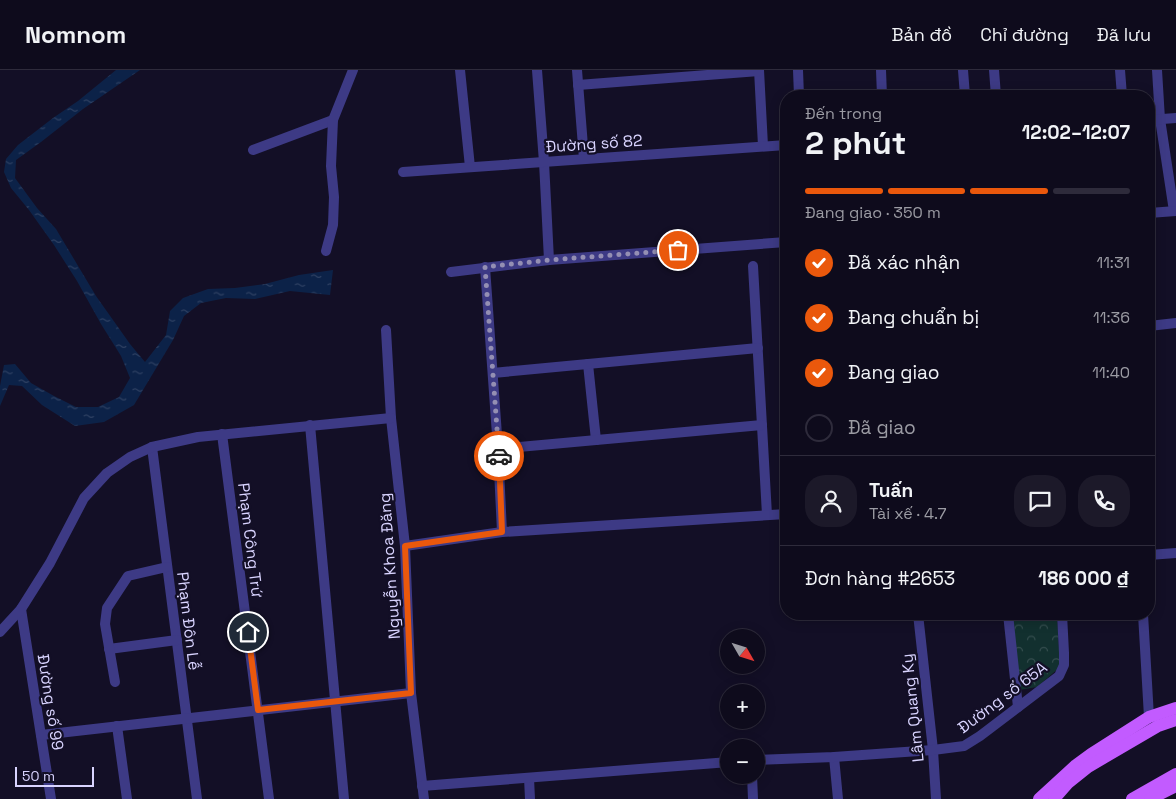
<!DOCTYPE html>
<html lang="vi">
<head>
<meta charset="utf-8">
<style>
  body { margin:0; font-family:"Space Grotesk",sans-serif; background:#1c1929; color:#f1f3f6; height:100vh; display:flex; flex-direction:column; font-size:19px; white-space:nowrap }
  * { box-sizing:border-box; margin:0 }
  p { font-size:16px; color:#9b9ba3 }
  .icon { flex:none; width:28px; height:28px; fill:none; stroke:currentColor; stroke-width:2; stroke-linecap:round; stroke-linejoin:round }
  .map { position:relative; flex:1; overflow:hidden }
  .side { position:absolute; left:780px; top:20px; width:375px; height:530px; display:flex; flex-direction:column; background:#0e0b1c; border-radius:20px; box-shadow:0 2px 12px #0003,0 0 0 1px #2e2b3b }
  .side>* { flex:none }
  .needle { width:32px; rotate:129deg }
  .fabs { position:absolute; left:720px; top:559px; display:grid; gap:10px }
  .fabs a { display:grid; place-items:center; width:45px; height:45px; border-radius:50%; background:#0e0b1c; box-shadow:0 2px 12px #0003,0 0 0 1px #2e2b3b; font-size:25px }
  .scale { position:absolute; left:15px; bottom:12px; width:79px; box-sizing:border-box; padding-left:5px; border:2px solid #d9d4ff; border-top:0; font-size:14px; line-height:18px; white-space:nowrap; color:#d9d4ff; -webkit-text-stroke:4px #130f26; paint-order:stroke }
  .pin { position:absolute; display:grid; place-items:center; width:42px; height:42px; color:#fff; margin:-21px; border:2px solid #fff; border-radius:50%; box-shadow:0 1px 5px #0007 }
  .courier { position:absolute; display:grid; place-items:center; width:50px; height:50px; margin:-25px; border:4px solid #ea580c; border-radius:50%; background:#fff; color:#222; box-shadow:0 1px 6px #0007 }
  .overview em { font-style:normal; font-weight:800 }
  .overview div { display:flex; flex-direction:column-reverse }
  .overview { display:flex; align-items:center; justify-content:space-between; height:85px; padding:0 25px }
  h1 { font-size:32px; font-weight:800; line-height:38px }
  .bar { display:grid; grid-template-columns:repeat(4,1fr); gap:8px 5px; align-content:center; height:60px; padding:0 25px }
  .bar i { height:6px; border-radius:4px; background:#2e2b3b }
  .bar .selected { background:#ea580c }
  .bar p { grid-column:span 4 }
  .line { display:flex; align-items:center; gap:12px; padding:0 25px; border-top:1px solid #2e2b3b }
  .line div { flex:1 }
  .round { display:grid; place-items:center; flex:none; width:52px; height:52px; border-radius:20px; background:#1c1929 }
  ol { padding:0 25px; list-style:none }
  li { display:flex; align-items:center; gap:15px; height:55px }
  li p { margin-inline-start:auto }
  li .icon { padding:5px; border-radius:50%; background:#ea580c; color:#fff; stroke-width:4 }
  li:last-child { color:#9b9ba3 }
  li i { width:28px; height:28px; border:2px solid #2e2b3b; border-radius:50% }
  header { display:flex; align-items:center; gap:30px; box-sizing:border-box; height:70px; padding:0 25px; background:#0e0b1c; border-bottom:1px solid #2e2b3b }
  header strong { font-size:24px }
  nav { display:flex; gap:28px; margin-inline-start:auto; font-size:18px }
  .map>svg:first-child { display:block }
  .park { fill:url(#park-crowns) }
  .water { fill:url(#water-ripples) }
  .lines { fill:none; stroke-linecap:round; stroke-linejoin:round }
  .street { stroke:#3d3a85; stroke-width:10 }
  .primary { stroke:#c25bff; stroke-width:12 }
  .done { stroke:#948fb3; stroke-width:5; stroke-dasharray:0 9 }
  .route { stroke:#ea580c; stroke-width:6 }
  .labels { text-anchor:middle; stroke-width:4.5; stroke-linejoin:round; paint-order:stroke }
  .street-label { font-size:16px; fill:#d9d4ff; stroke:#130f26 }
</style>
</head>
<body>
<header>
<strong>Nomnom</strong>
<nav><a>Bản đồ</a><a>Chỉ đường</a><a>Đã lưu</a></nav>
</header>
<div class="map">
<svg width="1176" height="729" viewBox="0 0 1176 729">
  <defs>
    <pattern id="park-crowns" width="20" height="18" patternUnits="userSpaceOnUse" patternTransform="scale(1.25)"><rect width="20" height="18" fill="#12302f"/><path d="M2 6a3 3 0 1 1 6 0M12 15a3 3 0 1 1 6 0" fill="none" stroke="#344d4e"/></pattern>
    <pattern id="water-ripples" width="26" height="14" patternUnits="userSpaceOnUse" patternTransform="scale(1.25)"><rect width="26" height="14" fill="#0c2248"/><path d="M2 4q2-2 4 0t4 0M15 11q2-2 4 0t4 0" fill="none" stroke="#2f4163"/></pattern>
  </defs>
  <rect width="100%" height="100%" fill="#130f26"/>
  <path class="park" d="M1011,544H1057L1060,597L1037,617L1019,620Z"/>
  <path class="water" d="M116,0H140L83,39L41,72L16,90L15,108L37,138L56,159L96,226L130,274L145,292L166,265L170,241L183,228L208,219L235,218L265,214L299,205L333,200L330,225L290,221L255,229L226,228L201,233L184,246L173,270L134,335L104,352L75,356L42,335L22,316L9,315L0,336V316L4,295L15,294L31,313L54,326L76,337H98L119,327L130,308L121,286L101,254L77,211L54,175L29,140L11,118L4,102L6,89L18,75L53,48L78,31Z"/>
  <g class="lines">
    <g class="street">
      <path d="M460,0L470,97"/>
      <path d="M537,0L544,92L549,190"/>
      <path d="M577,0L584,89"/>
      <path d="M759,0L763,76"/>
      <path d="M798,0L799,26"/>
      <path d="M881,0L882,26"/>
      <path d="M963,0L965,26"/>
      <path d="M994,0L996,26"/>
      <path d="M1120,0L1122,26"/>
      <path d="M1157,0L1160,49L1174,141"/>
      <path d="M578,15L759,1"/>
      <path d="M1149,50L1176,48"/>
      <path d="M253,80L333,50"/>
      <path d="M403,102L786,75"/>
      <path d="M1149,143L1176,141"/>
      <path d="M326,181L333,155L334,127L331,96L333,50L353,0"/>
      <path d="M753,196L767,445"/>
      <path d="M485,197L498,379L502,462"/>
      <path d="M451,202L549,190L786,172"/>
      <path d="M1149,256L1176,253"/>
      <path d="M386,260L391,348L405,476L411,623L424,729"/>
      <path d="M588,294L596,370"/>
      <path d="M493,303L758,278"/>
      <path d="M310,355L344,729"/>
      <path d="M222,364L269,729"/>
      <path d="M152,377L197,729"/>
      <path d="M498,379L762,355"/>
      <path d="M405,476L502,462L786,444"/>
      <path d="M1149,485L1176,483"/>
      <path d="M21,539L51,729"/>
      <path d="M918,544L933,680L936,729"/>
      <path d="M1008,544L1018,637"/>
      <path d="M1143,544L1149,647"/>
      <path d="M0,562L21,539L50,493L84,428L107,403L130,387L152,377L198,367L391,348"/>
      <path d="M109,579L177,570"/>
      <path d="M115,612L105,554L107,538L128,506L167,497"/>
      <path d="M117,656L127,729"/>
      <path d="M41,665L411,623"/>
      <path d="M834,687L838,729"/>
      <path d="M756,690L834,687L933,680L964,676L980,666L1059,606L1064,595V583L1062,544"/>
      <path d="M752,705L753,729"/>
      <path d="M529,708L530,729"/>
      <path d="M422,716L729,692"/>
    </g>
    <g class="primary">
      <path d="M1039,729L1076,695L1091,684L1149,647L1176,638"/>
      <path d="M1054,729L1068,713L1088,697L1158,656L1176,650"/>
      <path d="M1132,729L1176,704"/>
      <path d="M1150,729L1176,716"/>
    </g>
  </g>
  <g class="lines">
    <path class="done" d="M499,386L485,197L549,190L678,180"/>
    <path class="route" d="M248,562L258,640L411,623L405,476L502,462L499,386"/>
  </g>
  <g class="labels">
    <g class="street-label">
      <text transform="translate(594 73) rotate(-4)" y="6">Đường số 82</text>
      <text transform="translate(251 470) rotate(83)" y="6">Phạm Công Trứ</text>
      <text transform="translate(389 496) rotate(-94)" y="6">Nguyễn Khoa Đăng</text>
      <text transform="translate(189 551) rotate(83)" y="6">Phạm Đôn Lễ</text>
      <text transform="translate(1002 627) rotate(-37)" y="6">Đường số 65A</text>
      <text transform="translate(51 632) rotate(81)" y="6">Đường số 99</text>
      <text transform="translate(912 638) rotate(-96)" y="6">Lâm Quang Ky</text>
    </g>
  </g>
</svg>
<div class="fabs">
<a><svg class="needle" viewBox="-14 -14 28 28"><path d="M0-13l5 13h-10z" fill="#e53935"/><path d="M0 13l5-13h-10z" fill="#9b9ba3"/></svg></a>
<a>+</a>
<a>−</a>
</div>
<div class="scale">50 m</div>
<div class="pin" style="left:678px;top:180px;background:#ea580c"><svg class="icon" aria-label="bag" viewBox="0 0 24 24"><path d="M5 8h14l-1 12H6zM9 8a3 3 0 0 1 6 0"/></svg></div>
<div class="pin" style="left:248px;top:562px;background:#1f2937"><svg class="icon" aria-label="home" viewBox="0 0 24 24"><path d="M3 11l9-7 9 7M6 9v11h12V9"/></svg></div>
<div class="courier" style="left:499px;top:386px"><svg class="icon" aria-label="car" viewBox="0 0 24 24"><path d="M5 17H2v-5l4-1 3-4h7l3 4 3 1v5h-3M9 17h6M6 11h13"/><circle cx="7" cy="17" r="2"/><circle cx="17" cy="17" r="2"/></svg></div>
<section class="side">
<div class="overview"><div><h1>2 phút</h1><p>Đến trong</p></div><em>12:02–12:07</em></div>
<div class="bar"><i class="selected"></i><i class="selected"></i><i class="selected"></i><i></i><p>Đang giao · 350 m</p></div>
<ol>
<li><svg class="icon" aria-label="check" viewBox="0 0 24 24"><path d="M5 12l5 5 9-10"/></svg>Đã xác nhận<p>11:31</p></li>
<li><svg class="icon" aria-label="check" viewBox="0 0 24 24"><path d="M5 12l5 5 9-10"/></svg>Đang chuẩn bị<p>11:36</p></li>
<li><svg class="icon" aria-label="check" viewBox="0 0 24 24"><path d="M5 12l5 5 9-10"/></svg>Đang giao<p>11:40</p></li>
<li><i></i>Đã giao</li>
</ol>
<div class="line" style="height:90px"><a class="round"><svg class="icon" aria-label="person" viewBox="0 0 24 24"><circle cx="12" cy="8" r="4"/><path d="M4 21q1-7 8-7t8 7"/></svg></a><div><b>Tuấn</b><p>Tài xế · 4.7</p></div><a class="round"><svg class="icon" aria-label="chat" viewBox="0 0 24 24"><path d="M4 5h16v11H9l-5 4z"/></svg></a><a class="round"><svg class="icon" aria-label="phone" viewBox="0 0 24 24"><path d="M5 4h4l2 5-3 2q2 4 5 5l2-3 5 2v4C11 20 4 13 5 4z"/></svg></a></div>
<div class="line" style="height:65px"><div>Đơn hàng #2653</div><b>186 000 ₫</b></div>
</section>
</div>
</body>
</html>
